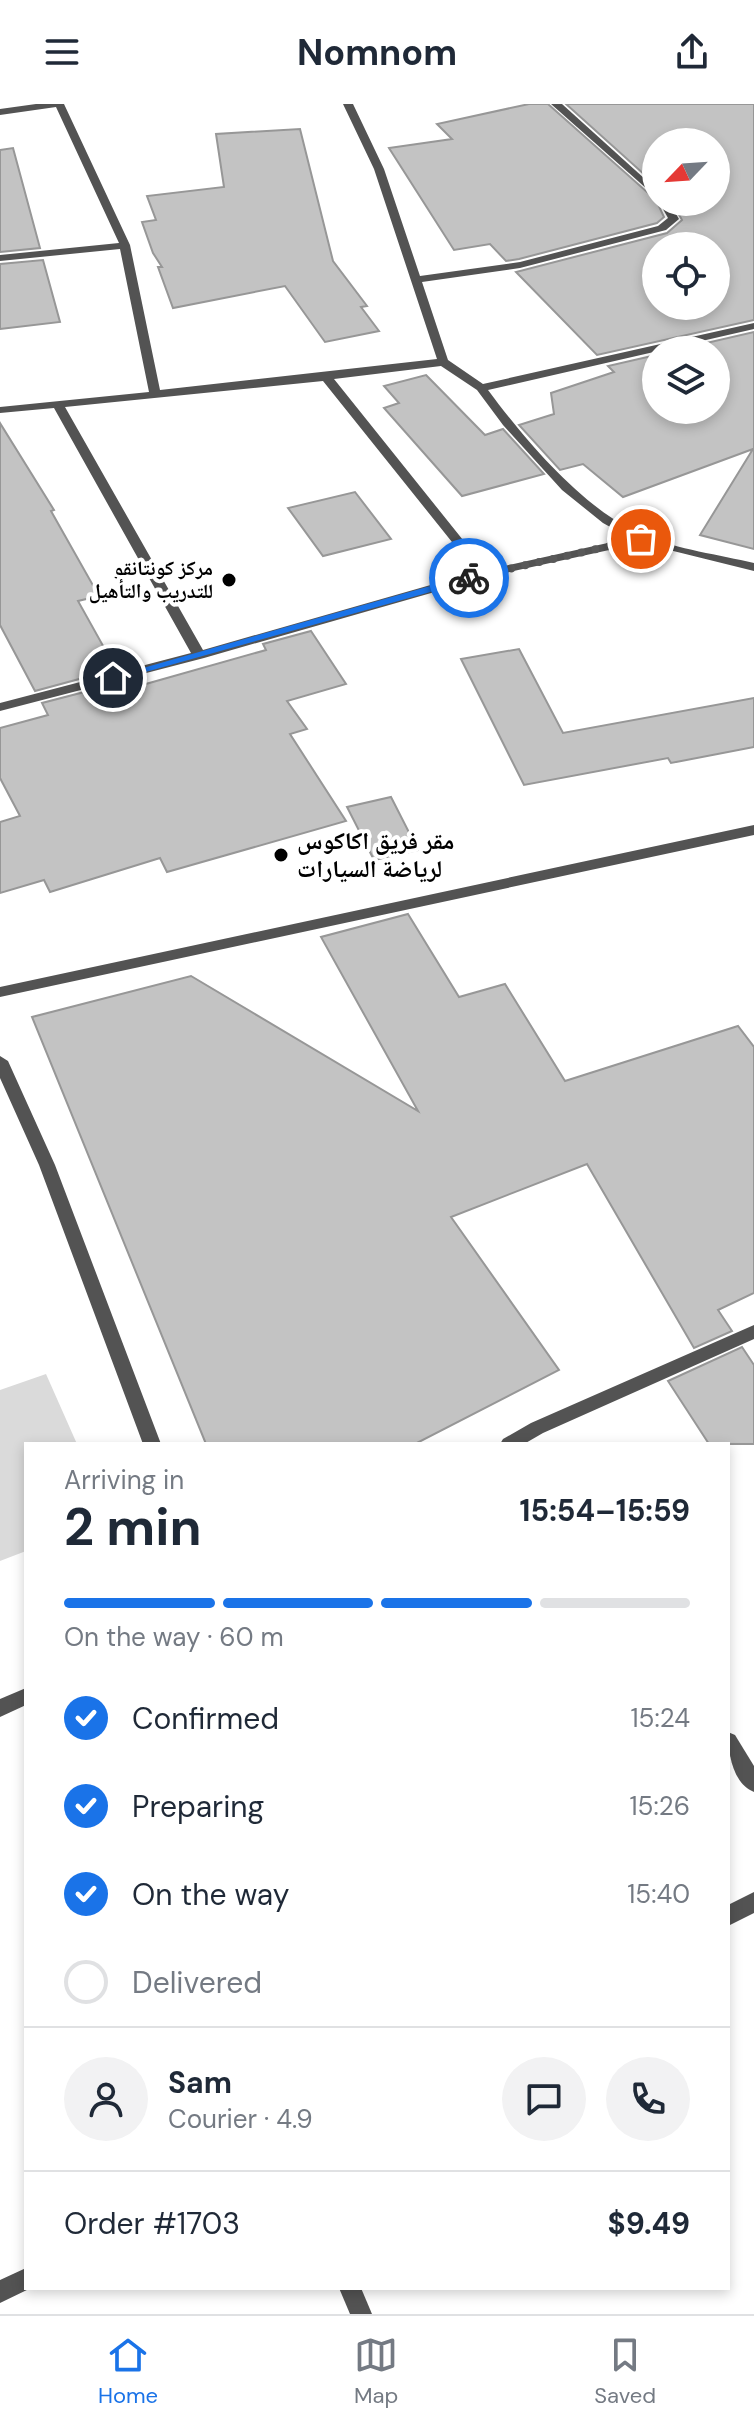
<!DOCTYPE html>
<html lang="en">
<head>
<meta charset="utf-8">
<style>
  body { margin:0; font-family:"DM Sans","Noto Naskh Arabic",sans-serif; background:#f2f2f3; color:#1f2937; height:100vh; display:flex; flex-direction:column; font-size:30px; white-space:nowrap }
  * { box-sizing:border-box; margin:0 }
  p { font-size:26px; color:#747a83 }
  .icon { flex:none; width:44px; height:44px; fill:none; stroke:currentColor; stroke-width:2; stroke-linecap:round; stroke-linejoin:round }
  .map { position:relative; flex:1; overflow:hidden }
  .drawer { position:absolute; left:24px; top:1338px; width:706px; height:848px; display:flex; flex-direction:column; background:#fff; border-radius:0px; box-shadow:0 4px 12px #0003 }
  .drawer>* { flex:none }
  .needle { width:52px; rotate:245deg }
  .controls { position:absolute; left:642px; top:24px; display:grid; gap:16px }
  .controls a { display:grid; place-items:center; width:88px; height:88px; border-radius:50%; background:#fff; box-shadow:0 4px 12px #0003; font-size:40px }
  .pin { position:absolute; display:grid; place-items:center; width:68px; height:68px; color:#fff; margin:-34px; border:4px solid #fff; border-radius:50%; box-shadow:0 2px 8px #0007 }
  .courier { position:absolute; display:grid; place-items:center; width:80px; height:80px; margin:-40px; border:6px solid #1a73e8; border-radius:50%; background:#fff; color:#222; box-shadow:0 2px 10px #0007 }
  .headline em { font-style:normal; font-weight:700 }
  .headline div { display:flex; flex-direction:column-reverse }
  .headline { display:flex; align-items:center; justify-content:space-between; height:136px; padding:0 40px }
  h1 { font-size:52px; font-weight:700; line-height:60px }
  .bar { display:grid; grid-template-columns:repeat(4,1fr); gap:12px 8px; align-content:center; height:96px; padding:0 40px }
  .bar i { height:10px; border-radius:6px; background:#e0e1e3 }
  .bar .active { background:#1a73e8 }
  .bar p { grid-column:span 4 }
  .line { display:flex; align-items:center; gap:20px; padding:0 40px; border-top:2px solid #e0e1e3 }
  .line div { flex:1 }
  .round { display:grid; place-items:center; flex:none; width:84px; height:84px; border-radius:42px; background:#f2f2f3 }
  ol { padding:0 40px; list-style:none }
  li { display:flex; align-items:center; gap:24px; height:88px }
  li p { margin-inline-start:auto }
  li .icon { padding:8px; border-radius:50%; background:#1a73e8; color:#fff; stroke-width:4 }
  li:last-child { color:#747a83 }
  li i { width:44px; height:44px; border:4px solid #e0e1e3; border-radius:50% }
  header { display:flex; justify-content:space-between; align-items:center; height:104px; padding:0 40px; background:#fff; font-size:36px; font-weight:700 }
  .menu { display:flex; justify-content:space-around; align-items:center; height:112px; border-top:2px solid #e0e1e3; background:#fff; font-size:22px; color:#747a83 }
  .menu a { display:grid; justify-items:center; gap:4px }
  .menu .active { color:#1a73e8 }
  .map>svg:first-child { display:block }
  .green { fill:#dadada }
  .building { fill:#c3c3c3; stroke:#979797; stroke-width:2; fill-rule:evenodd }
  .lines { fill:none; stroke-linecap:round; stroke-linejoin:round }
  .street { fill:#535353; fill-rule:evenodd }
  .route { fill:#1a73e8 }
  .done { stroke:#595959; stroke-width:8; stroke-dasharray:0 14.4 }
  .poi-dot { fill:#000; stroke:#fff; stroke-width:3 }
  .labels { text-anchor:middle; stroke-width:8; stroke-linejoin:round; paint-order:stroke }
  .far-poi-label { font-size:20px; font-weight:bold; fill:#000; stroke:#fff; text-anchor:end }
  .poi-label { font-size:24px; font-weight:bold; fill:#000; stroke:#fff; text-anchor:start }
</style>
</head>
<body>
<header><svg class="icon" aria-label="menu" viewBox="0 0 24 24"><path d="M4 6h16M4 12h16M4 18h16"/></svg>Nomnom<svg class="icon" aria-label="share" viewBox="0 0 24 24"><path d="M12 15V3M7 8l5-5 5 5M5 13v7h14v-7"/></svg></header>
<div class="map">
<svg width="754" height="2210" viewBox="0 0 754 2210">
  <rect width="100%" height="100%" fill="#fff"/>
  <path class="green" d="M46,1270L77,1340H26V1447L0,1457V1286Z"/>
  <g class="building">
    <path d="M529,0H548L656,96L664,113L657,119L519,155L506,157L490,140L454,146L389,44L452,35L437,20Z"/>
    <path d="M566,0H754V216L597,251L516,168L667,129L682,116L672,98H716V38H656V81ZM656,142H716V202H656Z"/>
    <path d="M300,25L333,157L367,202L361,203L379,227L325,238L285,182L173,204L158,163H162L153,149L142,118L156,116L147,92L224,83L216,30Z"/>
    <path d="M13,44L40,144L0,148V46Z"/>
    <path d="M43,156L60,218L0,225V160Z"/>
    <path d="M754,228V445L700,431L753,345L623,393L583,360L560,366L519,321L554,310L551,289L614,268L608,262L656,251V306H716V246H676Z"/>
    <path d="M426,271L485,331L503,325L544,370L462,392L384,304L399,299L384,282Z"/>
    <path d="M0,319L54,406L51,407L99,492L78,497L116,565L35,587L0,521Z"/>
    <path d="M355,388L391,435L323,452L288,404Z"/>
    <path d="M311,527L346,580L287,597L307,625L290,630L346,717L167,768L160,754L50,788L44,776L0,789V718L20,712L0,674V624L48,611L42,599L123,578L128,585L266,546L263,540Z"/>
    <path d="M519,545L563,629L754,594V643L671,659L668,654L524,681L461,555Z"/>
    <path d="M391,693L418,746L374,756L347,703Z"/>
    <path d="M408,810L459,893L505,880L565,977L738,922L754,943V1189L718,1206L732,1227L694,1244L587,1060L451,1113L559,1266L415,1340H206L32,913L191,872L418,1007L321,833Z"/>
    <path d="M742,1243L754,1261V1340H709L668,1277Z"/>
  </g>
  <g class="lines">
    <g class="street">
      <path d="M36,0H64L130,141L160,286L437,255L374,65L343,0H353L384,65L420,172L520,158L658,122L668,114L659,98H669L679,115L666,126L520,164L422,178L448,256L483,280L754,219V225L488,286C525,336 586,409 646,432C677,445 720,451 754,459V467L641,439L487,473L204,554L0,607V599L191,549L54,304L0,309V303L149,288L120,145L0,157V151L119,139L56,3L0,11V5ZM441,262L477,286L503,321L562,386L603,419L630,434L487,466L334,275ZM323,277L476,468L203,546L65,303Z"/>
      <path d="M551,0H562L656,85V93Z"/>
      <path d="M754,721V731L0,893V883Z"/>
      <path d="M0,952L8,957L55,1061L161,1340H143L39,1061L0,974Z"/>
      <path d="M754,1221V1235L543,1329L524,1340H500L503,1335L531,1319Z"/>
      <path d="M26,1584V1601L0,1613V1595Z"/>
      <path d="M728,1628L735,1631L754,1662V1688C732,1679 728,1648 728,1628Z"/>
      <path d="M754,1788V1809L728,1822V1801Z"/>
      <path d="M26,2164V2184H31L0,2199V2176Z"/>
      <path d="M339,2184H361L372,2210H350Z"/>
    </g>
  </g>
  <path class="route" d="M469,471L474,474L473,476L117,576L108,574Z"/>
  <g class="lines">
    <path class="done" d="M469,474L641,435"/>
  </g>
  <g class="poi-dot">
    <circle cx="229" cy="476" r="8"/>
    <circle cx="281" cy="751" r="8"/>
  </g>
  <g class="labels">
    <g class="far-poi-label">
      <text x="213" y="471">مركز كونتانقو<tspan x="213" dy="23">للتدريب والتأهيل</tspan></text>
    </g>
    <g class="poi-label">
      <text x="297" y="745">مقر فريق اكاكوس<tspan x="297" dy="28">لرياضة السيارات</tspan></text>
    </g>
  </g>
</svg>
<div class="controls">
<a><svg class="needle" viewBox="-14 -14 28 28"><path d="M0-13l5 13h-10z" fill="#e53935"/><path d="M0 13l5-13h-10z" fill="#747a83"/></svg></a>
<a><svg class="icon" aria-label="locate" viewBox="0 0 24 24"><circle cx="12" cy="12" r="6"/><path d="M12 2v4M12 18v4M2 12h4M18 12h4"/></svg></a>
<a><svg class="icon" aria-label="layers" viewBox="0 0 24 24"><path d="M12 4l9 5-9 5-9-5zM3 14l9 5 9-5"/></svg></a>
</div>
<div class="pin" style="left:641px;top:435px;background:#ea580c"><svg class="icon" aria-label="bag" viewBox="0 0 24 24"><path d="M5 8h14l-1 12H6zM9 8a3 3 0 0 1 6 0"/></svg></div>
<div class="pin" style="left:113px;top:574px;background:#1f2937"><svg class="icon" aria-label="home" viewBox="0 0 24 24"><path d="M3 11l9-7 9 7M6 9v11h12V9"/></svg></div>
<div class="courier" style="left:469px;top:474px"><svg class="icon" aria-label="bike" viewBox="0 0 24 24"><circle cx="6" cy="16" r="4"/><circle cx="18" cy="16" r="4"/><path d="M6 16l4-8h5l3 8M10 8l3 8H6M13 5h3"/></svg></div>
<section class="drawer">
<div class="headline"><div><h1>2 min</h1><p>Arriving in</p></div><em>15:54–15:59</em></div>
<div class="bar"><i class="active"></i><i class="active"></i><i class="active"></i><i></i><p>On the way · 60 m</p></div>
<ol>
<li><svg class="icon" aria-label="check" viewBox="0 0 24 24"><path d="M5 12l5 5 9-10"/></svg>Confirmed<p>15:24</p></li>
<li><svg class="icon" aria-label="check" viewBox="0 0 24 24"><path d="M5 12l5 5 9-10"/></svg>Preparing<p>15:26</p></li>
<li><svg class="icon" aria-label="check" viewBox="0 0 24 24"><path d="M5 12l5 5 9-10"/></svg>On the way<p>15:40</p></li>
<li><i></i>Delivered</li>
</ol>
<div class="line" style="height:144px"><a class="round"><svg class="icon" aria-label="person" viewBox="0 0 24 24"><circle cx="12" cy="8" r="4"/><path d="M4 21q1-7 8-7t8 7"/></svg></a><div><b>Sam</b><p>Courier · 4.9</p></div><a class="round"><svg class="icon" aria-label="chat" viewBox="0 0 24 24"><path d="M4 5h16v11H9l-5 4z"/></svg></a><a class="round"><svg class="icon" aria-label="phone" viewBox="0 0 24 24"><path d="M5 4h4l2 5-3 2q2 4 5 5l2-3 5 2v4C11 20 4 13 5 4z"/></svg></a></div>
<div class="line" style="height:104px"><div>Order #1703</div><b>$9.49</b></div>
</section>
</div>
<nav class="menu">
<a class="active"><svg class="icon" aria-label="home" viewBox="0 0 24 24"><path d="M3 11l9-7 9 7M6 9v11h12V9"/></svg>Home</a>
<a><svg class="icon" aria-label="map" viewBox="0 0 24 24"><path d="M3 6l6-2 6 2 6-2v14l-6 2-6-2-6 2zM9 4v14M15 6v14"/></svg>Map</a>
<a><svg class="icon" aria-label="saved" viewBox="0 0 24 24"><path d="M7 4h10v16l-5-4-5 4z"/></svg>Saved</a>
</nav>
</body>
</html>
